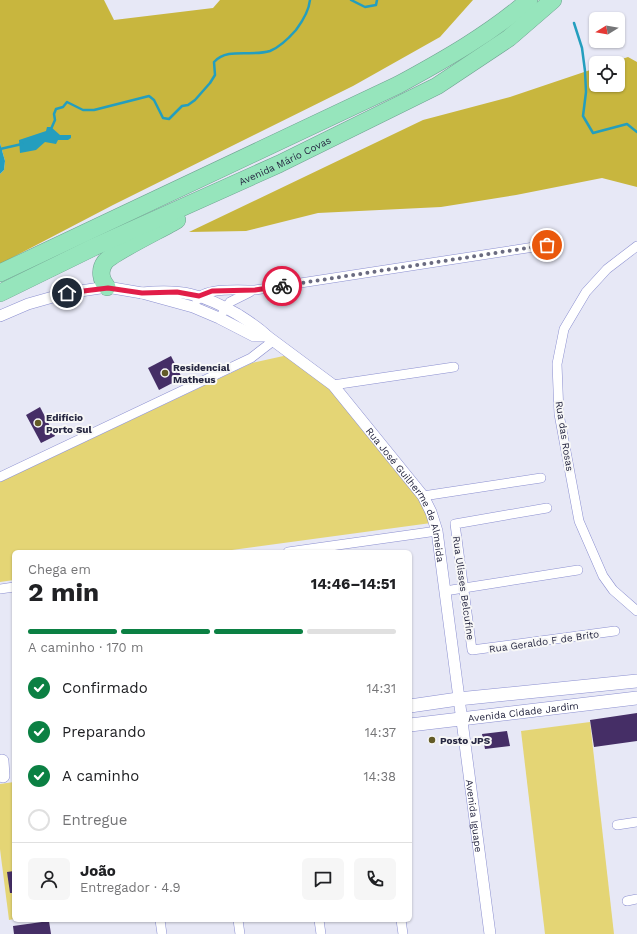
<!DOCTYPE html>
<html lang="pt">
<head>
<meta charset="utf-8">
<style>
  body { margin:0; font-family:"Work Sans",sans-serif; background:#f6f6f6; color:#202124; height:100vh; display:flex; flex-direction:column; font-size:15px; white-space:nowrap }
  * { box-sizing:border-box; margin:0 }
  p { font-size:13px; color:#757577 }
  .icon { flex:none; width:22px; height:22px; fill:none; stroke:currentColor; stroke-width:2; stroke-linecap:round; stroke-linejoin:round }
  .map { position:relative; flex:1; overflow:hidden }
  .side { position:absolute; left:12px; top:550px; width:400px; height:372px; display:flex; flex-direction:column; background:#fff; border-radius:6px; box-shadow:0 1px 3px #0004 }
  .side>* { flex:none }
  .needle { width:26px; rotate:259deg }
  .fabs { position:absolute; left:589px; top:12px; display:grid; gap:8px }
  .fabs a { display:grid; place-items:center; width:36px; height:36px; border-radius:6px; background:#fff; box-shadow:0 1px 3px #0004; font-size:20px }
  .pin { position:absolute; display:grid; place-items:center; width:34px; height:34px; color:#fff; margin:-17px; border:2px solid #fff; border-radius:50%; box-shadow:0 1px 4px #0007 }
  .courier { position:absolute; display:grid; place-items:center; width:40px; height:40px; margin:-20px; border:3px solid #e11d48; border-radius:50%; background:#fff; color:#222; box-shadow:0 1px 5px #0007 }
  .headline em { font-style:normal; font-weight:700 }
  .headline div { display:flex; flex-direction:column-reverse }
  .headline { display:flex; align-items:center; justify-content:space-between; height:68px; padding:0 16px }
  h1 { font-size:26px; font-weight:700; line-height:30px }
  .bar { display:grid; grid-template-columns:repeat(4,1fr); gap:6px 4px; align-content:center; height:48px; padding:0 16px }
  .bar i { height:5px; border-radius:3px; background:#e0e0e0 }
  .bar .active { background:#0b8043 }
  .bar p { grid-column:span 4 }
  .line { display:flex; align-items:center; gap:10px; padding:0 16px; border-top:1px solid #e0e0e0 }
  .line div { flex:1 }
  .round { display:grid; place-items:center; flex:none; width:42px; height:42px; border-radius:6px; background:#f6f6f6 }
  ol { padding:0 16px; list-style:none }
  li { display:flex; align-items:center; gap:12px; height:44px }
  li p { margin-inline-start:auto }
  li .icon { padding:4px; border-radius:50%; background:#0b8043; color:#fff; stroke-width:4 }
  li:last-child { color:#757577 }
  li i { width:22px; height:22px; border:2px solid #e0e0e0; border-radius:50% }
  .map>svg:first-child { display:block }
  .green { fill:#e4d575 }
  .forest { fill:#c8b63e }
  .water { fill:#249ebe }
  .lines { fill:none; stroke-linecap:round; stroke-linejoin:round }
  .stream { stroke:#249ebe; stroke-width:2.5 }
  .building { fill:#452e66 }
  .minor-casing { stroke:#8b8fd0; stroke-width:10 }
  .tertiary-casing { stroke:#8b8fd0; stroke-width:12 }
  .secondary-casing { stroke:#8b8fd0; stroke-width:14 }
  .motorway-casing { stroke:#6fa291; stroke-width:18 }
  .minor { stroke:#fff; stroke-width:9 }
  .tertiary { stroke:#fff; stroke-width:11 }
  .secondary { stroke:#fff; stroke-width:13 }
  .motorway { stroke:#96e5bc; stroke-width:17 }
  .done { stroke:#6a6b80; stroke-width:4; stroke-dasharray:0 7.2 }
  .route { stroke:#e11d48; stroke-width:5 }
  .poi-dot { fill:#635b27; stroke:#f7f7f7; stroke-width:1.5 }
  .labels { text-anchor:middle; stroke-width:4; stroke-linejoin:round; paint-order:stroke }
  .street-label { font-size:10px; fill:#262741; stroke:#f7f7f7 }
  .poi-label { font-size:10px; font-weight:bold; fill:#262741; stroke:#f7f7f7; text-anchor:start }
</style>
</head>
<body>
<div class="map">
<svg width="637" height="934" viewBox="0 0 637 934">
  <rect width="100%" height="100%" fill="#e7e8f6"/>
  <g class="green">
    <path d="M288,355L329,387L418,497L431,523L217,552H14V580L0,582V482L252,363Z"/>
    <path d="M590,722L614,934H545L521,731Z"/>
    <path d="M14,782V919L9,920L0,849V784Z"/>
  </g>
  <g class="forest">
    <path d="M0,0H104L114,20L213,8L220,0H473L440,37L353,86L113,205L0,264V174L4,170L5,161L0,143Z"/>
    <path d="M628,57L637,62V187L602,178L516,195L441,207L318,213L246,231L189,232L423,120L510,97L596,68V85H618V63H610Z"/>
  </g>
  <g class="water">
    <path d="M47,127H51L60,135H71V138L68,140H58L56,144L45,142L36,150L20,153L19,140L46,131Z"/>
    <path d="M0,143L5,161L4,170L0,174Z"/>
  </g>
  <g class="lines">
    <g class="stream">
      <path d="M351,0L365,7L376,5L377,0"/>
      <path d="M574,23L582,48L585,71L586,92L583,116L593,133L627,124L637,132"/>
      <path d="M51,129L55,120L54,114L56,109L63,107L67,102L83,110H94L149,96L154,100L163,118L169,119L182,106L188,105L195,100L210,83L215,75L214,62C228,47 251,57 270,51C280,47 289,38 296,30C302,22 309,10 310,0"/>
      <path d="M0,149L22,144"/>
    </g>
  </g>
  <g class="building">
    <path d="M171,356L182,378L159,390L148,368Z"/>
    <path d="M40,407L55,436L41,443L26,415Z"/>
    <path d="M637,713V741L594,747L590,720Z"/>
    <path d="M507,731L510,746L485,749L482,734Z"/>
    <path d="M14,871V893H10L7,872Z"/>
    <path d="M49,921L51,934H14L13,926Z"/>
  </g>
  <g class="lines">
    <g class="minor-casing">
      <g id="minor">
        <path d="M637,246L607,269L586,292L564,329L557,364L559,414L579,521L603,576L613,590L637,611"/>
        <path d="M197,300C204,287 241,290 255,290L547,245"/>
        <path d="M223,312L230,302L250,292"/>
        <path d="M333,385L454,367"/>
        <path d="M0,477L251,358L273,341"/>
        <path d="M423,496L541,478"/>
        <path d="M547,508L455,524L472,650L615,631"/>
        <path d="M288,552L437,531"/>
        <path d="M0,589L14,587"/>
        <path d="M445,591L578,570"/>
        <path d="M617,825L637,822"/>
        <path d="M627,901L637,899"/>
        <path d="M160,920L162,934"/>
        <path d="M238,920L240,934"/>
        <path d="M319,920L321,934"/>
        <path d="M401,920L403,934"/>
      </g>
    </g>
    <g class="tertiary-casing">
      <g id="tertiary">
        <path id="s1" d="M142,293C181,289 203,294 237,314C248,321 258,327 267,336L333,385L423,496L431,512L437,531L490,934"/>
        <path d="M0,316L28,304L67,293L107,287L142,293L193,307L219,318L254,336H267"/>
      </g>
    </g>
    <g class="secondary-casing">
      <g id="secondary">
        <path d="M410,706L458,699L637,681"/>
        <path id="s2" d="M410,725L637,698"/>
        <path d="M2,761L3,776"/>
      </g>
    </g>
    <g class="motorway-casing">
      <g id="motorway">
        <path d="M0,273L398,85C444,60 490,34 529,0"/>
        <path d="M107,287C101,280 99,270 105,262C112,253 164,228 177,220"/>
        <path id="s3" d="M0,293L94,247L279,164L437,86L509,38L553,0"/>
      </g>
    </g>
    <use href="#minor" class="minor"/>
    <use href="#tertiary" class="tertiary"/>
    <use href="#secondary" class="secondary"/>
    <use href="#motorway" class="motorway"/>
  </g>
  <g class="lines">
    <path class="done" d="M282,286L547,245"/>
    <path class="route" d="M67,293L108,288L142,293L177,292L199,296L212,291L255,290L282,286"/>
  </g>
  <g class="poi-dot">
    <circle cx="165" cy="373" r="4"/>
    <circle cx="38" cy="423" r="4"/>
    <circle cx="432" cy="740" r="4"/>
  </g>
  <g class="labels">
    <g class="street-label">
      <text dy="4" stroke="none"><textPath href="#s3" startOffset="314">Avenida Mário Covas</textPath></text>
      <text transform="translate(565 436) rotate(81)" y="4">Rua das Rosas</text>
      <text dy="4" stroke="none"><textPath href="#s1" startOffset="353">Rua José Guilherme de Almeida</textPath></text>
      <text transform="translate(464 588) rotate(82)" y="4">Rua Ulisses Belcufine</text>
      <text transform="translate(544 641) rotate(-8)" y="4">Rua Geraldo F de Brito</text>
      <text dy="4" stroke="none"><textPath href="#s2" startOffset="114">Avenida Cidade Jardim</textPath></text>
      <text dy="4" stroke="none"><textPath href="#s1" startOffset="687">Avenida Iguape</textPath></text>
    </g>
    <g class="poi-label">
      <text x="173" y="371">Residencial<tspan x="173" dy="12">Matheus</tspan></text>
      <text x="46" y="421">Edifício<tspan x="46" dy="12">Porto Sul</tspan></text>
      <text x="440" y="744">Posto JPS</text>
    </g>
  </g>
</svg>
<div class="fabs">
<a><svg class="needle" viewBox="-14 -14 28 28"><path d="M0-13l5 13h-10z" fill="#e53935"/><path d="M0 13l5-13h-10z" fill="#757577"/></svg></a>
<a><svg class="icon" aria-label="locate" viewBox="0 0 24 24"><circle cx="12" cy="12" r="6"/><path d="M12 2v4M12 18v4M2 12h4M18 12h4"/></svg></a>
</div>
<div class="pin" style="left:547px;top:245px;background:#ea580c"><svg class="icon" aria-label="bag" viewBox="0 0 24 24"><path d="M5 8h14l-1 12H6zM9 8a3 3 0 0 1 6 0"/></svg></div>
<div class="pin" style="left:67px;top:293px;background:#1f2937"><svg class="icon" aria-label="home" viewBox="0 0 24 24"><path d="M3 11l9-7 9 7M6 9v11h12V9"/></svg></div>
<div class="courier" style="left:282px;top:286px"><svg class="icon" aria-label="bike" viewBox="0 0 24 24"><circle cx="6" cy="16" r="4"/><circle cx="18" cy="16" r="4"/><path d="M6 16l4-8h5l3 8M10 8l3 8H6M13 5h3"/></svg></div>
<section class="side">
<div class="headline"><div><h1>2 min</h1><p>Chega em</p></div><em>14:46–14:51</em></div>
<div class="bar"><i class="active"></i><i class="active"></i><i class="active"></i><i></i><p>A caminho · 170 m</p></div>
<ol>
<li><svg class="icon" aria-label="check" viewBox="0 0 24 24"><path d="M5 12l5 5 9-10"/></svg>Confirmado<p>14:31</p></li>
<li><svg class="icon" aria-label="check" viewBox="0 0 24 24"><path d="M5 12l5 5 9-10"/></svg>Preparando<p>14:37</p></li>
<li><svg class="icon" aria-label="check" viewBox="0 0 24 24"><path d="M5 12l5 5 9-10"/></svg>A caminho<p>14:38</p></li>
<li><i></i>Entregue</li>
</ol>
<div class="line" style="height:72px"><a class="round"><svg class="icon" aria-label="person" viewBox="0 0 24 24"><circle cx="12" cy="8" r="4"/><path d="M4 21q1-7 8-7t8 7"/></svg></a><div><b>João</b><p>Entregador · 4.9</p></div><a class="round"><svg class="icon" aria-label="chat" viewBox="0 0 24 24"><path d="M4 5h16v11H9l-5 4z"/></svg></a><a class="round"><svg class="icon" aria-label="phone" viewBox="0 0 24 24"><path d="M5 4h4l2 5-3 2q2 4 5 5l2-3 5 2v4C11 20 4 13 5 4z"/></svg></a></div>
</section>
</div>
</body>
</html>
